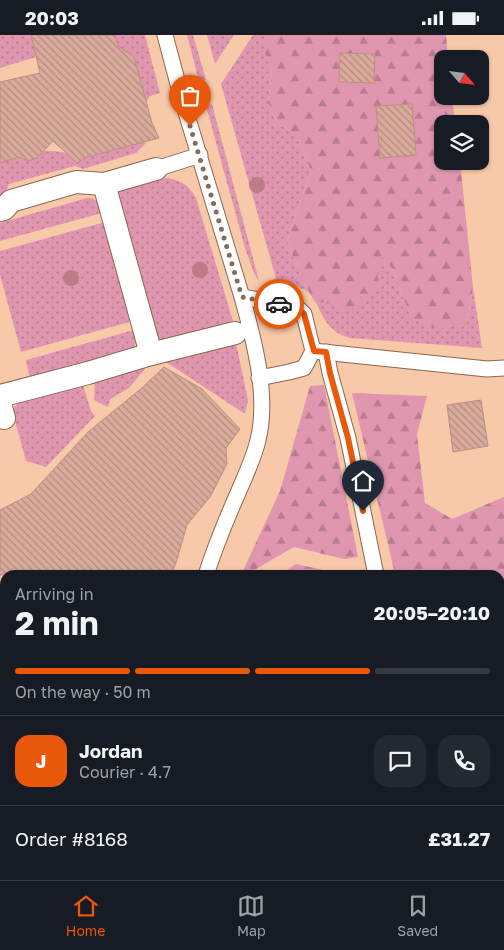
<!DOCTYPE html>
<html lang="en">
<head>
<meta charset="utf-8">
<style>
  body { margin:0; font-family:"Golos Text",sans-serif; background:#242831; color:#f1f3f6; height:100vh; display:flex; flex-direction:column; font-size:19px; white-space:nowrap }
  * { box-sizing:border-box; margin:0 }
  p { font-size:16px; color:#9ea1a6 }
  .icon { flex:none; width:28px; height:28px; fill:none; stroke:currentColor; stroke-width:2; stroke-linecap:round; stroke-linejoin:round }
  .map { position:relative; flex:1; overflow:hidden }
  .sheet { position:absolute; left:0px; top:535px; width:505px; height:310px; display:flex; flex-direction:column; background:#171b24; border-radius:15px 15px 0 0; box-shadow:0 1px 4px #0004 }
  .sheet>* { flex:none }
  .needle { width:32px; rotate:118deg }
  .fabs { position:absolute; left:434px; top:15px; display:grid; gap:10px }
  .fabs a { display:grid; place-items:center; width:55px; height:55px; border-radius:10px; background:#171b24; box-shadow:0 1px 4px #0004; font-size:25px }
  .pin { position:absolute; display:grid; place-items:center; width:42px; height:42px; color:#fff; margin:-51px -21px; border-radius:50% 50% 50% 0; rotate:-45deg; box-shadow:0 0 5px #0007 }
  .pin .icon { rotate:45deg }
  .courier { position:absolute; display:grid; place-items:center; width:50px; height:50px; margin:-25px; border:4px solid #ea580c; border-radius:50%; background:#fff; color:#222; box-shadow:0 1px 6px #0007 }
  .head em { font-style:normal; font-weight:700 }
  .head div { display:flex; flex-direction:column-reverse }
  .head { display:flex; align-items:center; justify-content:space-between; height:85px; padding:0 15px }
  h1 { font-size:32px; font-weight:700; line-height:38px }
  .bar { display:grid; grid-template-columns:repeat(4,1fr); gap:8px 5px; align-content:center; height:60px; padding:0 15px }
  .bar i { height:6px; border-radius:4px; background:#363941 }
  .bar .current { background:#ea580c }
  .bar p { grid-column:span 4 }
  .line { display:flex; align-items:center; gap:12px; padding:0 15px; border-top:1px solid #363941 }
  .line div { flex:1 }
  .round { display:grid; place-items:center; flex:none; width:52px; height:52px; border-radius:15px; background:#242831 }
  .status { display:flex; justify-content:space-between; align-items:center; height:35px; padding:0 25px; background:#171b24; direction:ltr }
  .status svg { height:14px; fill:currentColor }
  .tab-bar { display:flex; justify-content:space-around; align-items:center; height:70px; border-top:1px solid #363941; background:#171b24; font-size:14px; color:#9ea1a6 }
  .tab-bar a { display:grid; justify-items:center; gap:2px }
  .tab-bar .current { color:#ea580c }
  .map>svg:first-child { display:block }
  .built { fill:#f8c9a8; fill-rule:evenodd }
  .grass { fill:url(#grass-dots) }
  .forest { fill:url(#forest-firs); fill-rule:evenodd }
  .building { fill:url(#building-back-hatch); stroke:#bd8f81 }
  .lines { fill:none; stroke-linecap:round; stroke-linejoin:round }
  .service-casing { stroke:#8a674d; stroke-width:17 }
  .pedestrian-casing { stroke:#8a674d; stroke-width:24 }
  .service { stroke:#fff; stroke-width:15 }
  .pedestrian { stroke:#fff; stroke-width:22 }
  .tree { fill:#bd7b86 }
  .done { stroke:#836d5e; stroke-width:5; stroke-dasharray:0 9 }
  .route { stroke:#ea580c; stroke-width:6 }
</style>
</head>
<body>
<div class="status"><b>20:03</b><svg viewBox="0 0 49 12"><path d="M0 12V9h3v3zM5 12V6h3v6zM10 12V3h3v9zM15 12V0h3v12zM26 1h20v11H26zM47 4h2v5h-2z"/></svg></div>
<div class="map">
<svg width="504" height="845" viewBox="0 0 504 845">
  <defs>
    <pattern id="grass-dots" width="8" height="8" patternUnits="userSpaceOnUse" patternTransform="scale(1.25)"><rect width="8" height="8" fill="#e196b0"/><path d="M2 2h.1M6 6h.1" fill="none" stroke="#b87b8f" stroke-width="1.8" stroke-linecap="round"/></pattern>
    <pattern id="forest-firs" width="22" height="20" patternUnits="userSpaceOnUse" patternTransform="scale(1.25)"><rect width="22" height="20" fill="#e196b0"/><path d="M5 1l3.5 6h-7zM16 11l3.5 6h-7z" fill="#b87b8f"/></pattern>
    <pattern id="building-back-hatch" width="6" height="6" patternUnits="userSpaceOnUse" patternTransform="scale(1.25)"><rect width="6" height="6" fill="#daab9c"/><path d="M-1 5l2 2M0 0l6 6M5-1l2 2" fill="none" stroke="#b28c7f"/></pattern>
  </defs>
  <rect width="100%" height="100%" fill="#fad9c2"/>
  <path class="built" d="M0,0H504V845H0ZM442,24H480V61H442ZM442,89H480V126H442ZM5,540H500V840H5Z"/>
  <g class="grass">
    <path d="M0,0H31L36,22L0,33Z"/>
    <path d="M115,0H145L160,58L150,61L146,68L134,38L137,32C136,21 129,20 119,18Z"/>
    <path d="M187,0H193L206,45L199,46Z"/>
    <path d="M207,0H234L215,29Z"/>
    <path d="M253,0H264V16L272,37L268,67L277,88L296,100L311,135L287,206L308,257C298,251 289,247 277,247L221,49Z"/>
    <path d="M212,69L259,246L260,248L254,238L245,213L206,71Z"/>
    <path d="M141,107L146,108L136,118L83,134L75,131L9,149L3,164L0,165V128L19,122L28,126L37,123L44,116C51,116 59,116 66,118C77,120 76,131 88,121Z"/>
    <path d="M168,143C184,147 187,149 196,163L233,286L165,306L159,305L116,161L118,157L158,144Z"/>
    <path d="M87,163H91L97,166L102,178L0,206V188Z"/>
    <path d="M105,187L133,286L21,317L0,240V216Z"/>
    <path d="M381,220L393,235L402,260L412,283L467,288L473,252L482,313L350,303C330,297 325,287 317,269L328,266L377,239Z"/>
    <path d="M134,295L137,306L134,312L30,344L26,325Z"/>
    <path d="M236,308L248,365L245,379L166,327Z"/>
    <path d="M145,331V334L129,353L110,364L108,372L94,365L95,347Z"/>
    <path d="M83,350L91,376L95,381L46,432L26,426L12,375L20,366Z"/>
    <path d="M118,840H171L172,845H121Z"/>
  </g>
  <g class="forest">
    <path d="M264,0H446L448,24H442V61H452L455,89H442V126H460L473,252L467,288L439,294L412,283L402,260L393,235L382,221L377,239L380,254L356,273L338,275L328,266L317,269C303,252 296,227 287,206L311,135L296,100L277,88L268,67L272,37L264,16ZM340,18L375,19L374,48L339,47ZM412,69L416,120L376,71Z"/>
    <path d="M324,350L358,522L344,524L294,512L246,540H241L280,456L310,351Z"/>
    <path d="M352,358L427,361L417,399L425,468L452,484L504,462V569H500V540H380L394,535Z"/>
    <path d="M296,529L346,540H279Z"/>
  </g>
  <g class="building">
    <path d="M31,0H115L118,11L134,22L152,88L159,103L87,122L77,128L53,106L37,123L28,126L19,122L0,128V47L40,38Z"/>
    <path d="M340,18L375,19L374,48L339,47Z"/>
    <path d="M412,69L416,120L380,123L376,71Z"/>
    <path d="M164,332L202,354L240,394L226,413L227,429L210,462L187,490L176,528L171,540H0V475L31,459L88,397L143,352Z"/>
    <path d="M481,365L488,411L453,417L447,370Z"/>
  </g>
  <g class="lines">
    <g class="service-casing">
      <g id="service">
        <path d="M165,0L182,64L242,262C254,305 269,361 258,405C254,423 245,441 238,458C226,485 215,512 206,540"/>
        <path d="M156,134L200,120"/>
        <path d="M242,262L276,268L294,269L304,279L313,316L304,333L289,337L259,343"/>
        <path d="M313,316L487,334L504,333"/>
        <path d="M326,317L330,338L348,403L376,540"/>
        <path d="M0,775L5,772"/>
        <path d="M186,840L187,845"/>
      </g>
    </g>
    <g class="pedestrian-casing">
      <g id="pedestrian">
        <path d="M104,149L151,319"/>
        <path d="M0,175L4,174L11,166L76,147L104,149L156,134"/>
        <path d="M0,361L88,338L151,319L235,298"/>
        <path d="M0,368L4,383"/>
        <path d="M0,643L5,650"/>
      </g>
    </g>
    <use href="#service" class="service"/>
    <use href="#pedestrian" class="pedestrian"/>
  </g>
  <g class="tree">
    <circle cx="257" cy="150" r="8"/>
    <circle cx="200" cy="235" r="8"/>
    <circle cx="71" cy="243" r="8"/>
  </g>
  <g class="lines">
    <path class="done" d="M190,91L242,262L279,269"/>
    <path class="route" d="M279,269H294L304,279L314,316L326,317L330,338L348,403L363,476"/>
  </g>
</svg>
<div class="fabs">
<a><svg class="needle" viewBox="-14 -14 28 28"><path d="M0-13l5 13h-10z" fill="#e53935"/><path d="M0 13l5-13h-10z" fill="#9ea1a6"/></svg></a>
<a><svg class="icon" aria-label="layers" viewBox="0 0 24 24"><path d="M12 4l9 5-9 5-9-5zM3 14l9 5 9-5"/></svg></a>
</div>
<div class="pin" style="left:190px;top:91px;background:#ea580c"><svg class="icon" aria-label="bag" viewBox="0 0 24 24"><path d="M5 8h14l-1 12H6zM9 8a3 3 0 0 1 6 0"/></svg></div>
<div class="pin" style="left:363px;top:476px;background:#1f2937"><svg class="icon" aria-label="home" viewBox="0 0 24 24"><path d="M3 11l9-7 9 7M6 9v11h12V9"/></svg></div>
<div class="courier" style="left:279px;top:269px"><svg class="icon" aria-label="car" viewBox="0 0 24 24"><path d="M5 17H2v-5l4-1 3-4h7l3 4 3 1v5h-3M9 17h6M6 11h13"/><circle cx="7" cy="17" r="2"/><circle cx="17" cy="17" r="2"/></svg></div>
<section class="sheet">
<div class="head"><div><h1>2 min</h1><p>Arriving in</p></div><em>20:05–20:10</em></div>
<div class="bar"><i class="current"></i><i class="current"></i><i class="current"></i><i></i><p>On the way · 50 m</p></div>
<div class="line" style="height:90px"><b class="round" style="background:#ea580c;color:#fff">J</b><div><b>Jordan</b><p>Courier · 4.7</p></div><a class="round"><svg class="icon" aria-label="chat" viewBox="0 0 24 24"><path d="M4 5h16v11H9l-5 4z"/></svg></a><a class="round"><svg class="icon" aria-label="phone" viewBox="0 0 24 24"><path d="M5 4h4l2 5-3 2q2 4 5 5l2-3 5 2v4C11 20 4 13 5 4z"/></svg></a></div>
<div class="line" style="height:65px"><div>Order #8168</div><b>£31.27</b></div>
</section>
</div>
<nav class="tab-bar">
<a class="current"><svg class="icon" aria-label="home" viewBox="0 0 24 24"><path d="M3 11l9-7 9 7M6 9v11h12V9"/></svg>Home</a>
<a><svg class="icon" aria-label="map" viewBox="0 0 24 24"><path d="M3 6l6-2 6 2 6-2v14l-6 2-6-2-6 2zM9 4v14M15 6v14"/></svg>Map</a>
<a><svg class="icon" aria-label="saved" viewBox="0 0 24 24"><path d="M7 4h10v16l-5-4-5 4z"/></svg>Saved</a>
</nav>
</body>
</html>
